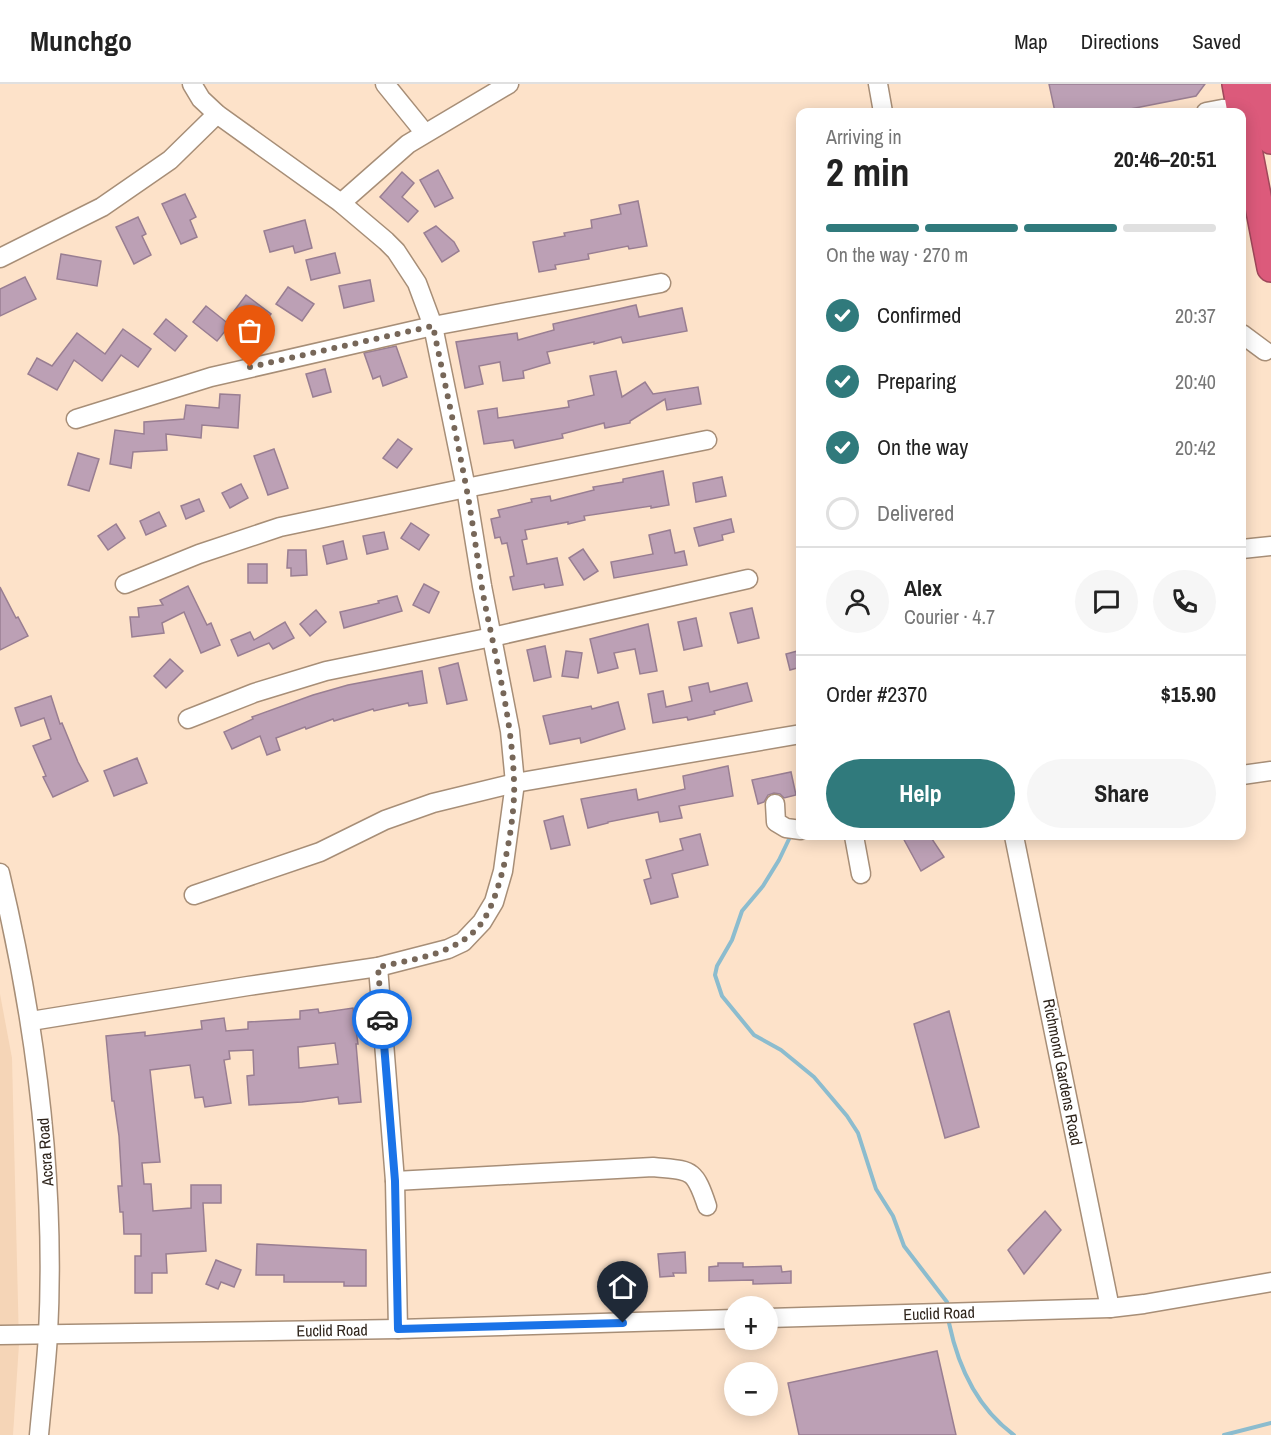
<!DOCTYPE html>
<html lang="en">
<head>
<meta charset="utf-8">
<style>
  body { margin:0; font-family:"Archivo Narrow",sans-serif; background:#f6f6f6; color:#222; height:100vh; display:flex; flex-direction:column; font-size:22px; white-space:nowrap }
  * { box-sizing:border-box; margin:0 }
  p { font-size:20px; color:#767676 }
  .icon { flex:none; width:33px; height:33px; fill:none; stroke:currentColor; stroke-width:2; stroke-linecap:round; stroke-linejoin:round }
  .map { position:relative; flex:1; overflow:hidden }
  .details { position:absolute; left:796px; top:24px; width:450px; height:732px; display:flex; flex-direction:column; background:#fff; border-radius:12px; box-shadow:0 3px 15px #0003 }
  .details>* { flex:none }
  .tools { position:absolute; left:724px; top:1212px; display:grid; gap:12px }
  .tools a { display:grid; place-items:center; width:54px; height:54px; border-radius:50%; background:#fff; box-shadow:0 3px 15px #0003; font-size:30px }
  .pin { position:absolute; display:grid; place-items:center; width:51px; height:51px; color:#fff; margin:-62px -26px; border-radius:50% 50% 50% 0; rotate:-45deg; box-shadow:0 0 6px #0007 }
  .pin .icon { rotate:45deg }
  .courier { position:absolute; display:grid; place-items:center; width:60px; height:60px; margin:-30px; border:4px solid #1a73e8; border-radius:50%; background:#fff; color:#222; box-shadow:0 2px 8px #0007 }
  .summary em { font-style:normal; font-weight:700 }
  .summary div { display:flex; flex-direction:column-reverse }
  .summary { display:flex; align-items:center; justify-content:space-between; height:102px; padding:0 30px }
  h1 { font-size:39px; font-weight:700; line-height:45px }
  .bar { display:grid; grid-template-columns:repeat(4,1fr); gap:9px 6px; align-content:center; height:72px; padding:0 30px }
  .bar i { height:8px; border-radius:4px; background:#e0e0e0 }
  .bar .on { background:#307a7c }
  .bar p { grid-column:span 4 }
  .line { display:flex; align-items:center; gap:15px; padding:0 30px; border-top:2px solid #e0e0e0 }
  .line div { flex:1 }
  .round { display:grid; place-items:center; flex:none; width:63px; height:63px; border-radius:32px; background:#f6f6f6 }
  ol { padding:0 30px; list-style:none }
  li { display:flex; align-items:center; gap:18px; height:66px }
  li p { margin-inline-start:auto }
  li .icon { padding:6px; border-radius:50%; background:#307a7c; color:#fff; stroke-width:4 }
  li:last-child { color:#767676 }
  li i { width:33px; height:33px; border:3px solid #e0e0e0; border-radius:50% }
  .cta { display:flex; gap:12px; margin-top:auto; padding:12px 30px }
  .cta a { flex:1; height:69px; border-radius:36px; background:#307a7c; color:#fff; font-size:24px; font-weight:700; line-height:69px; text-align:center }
  .cta a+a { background:#f6f6f6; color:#222 }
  header { display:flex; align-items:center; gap:36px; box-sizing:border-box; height:84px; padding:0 30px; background:#fff; border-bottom:2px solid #e0e0e0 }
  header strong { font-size:28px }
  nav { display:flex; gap:33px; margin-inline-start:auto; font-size:21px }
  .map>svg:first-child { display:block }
  .built { fill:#f5d5b7 }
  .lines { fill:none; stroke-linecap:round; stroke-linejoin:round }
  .stream { stroke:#8cbcce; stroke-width:4 }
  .building { fill:#bca0b5; stroke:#997e92; stroke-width:1.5; fill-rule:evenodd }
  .minor-casing { stroke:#a78e77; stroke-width:21 }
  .highway-casing { stroke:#9f475a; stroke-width:30 }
  .minor { stroke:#fff; stroke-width:18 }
  .highway { stroke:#dc5a7b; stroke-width:27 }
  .done { stroke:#776759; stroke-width:6; stroke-dasharray:0 10.8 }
  .route { stroke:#1a73e8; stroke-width:8 }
  .labels { text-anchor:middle; stroke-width:4.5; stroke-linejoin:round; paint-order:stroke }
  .street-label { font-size:16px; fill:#2f251c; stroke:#fff }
</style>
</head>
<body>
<header>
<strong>Munchgo</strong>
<nav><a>Map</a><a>Directions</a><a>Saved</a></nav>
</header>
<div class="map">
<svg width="1271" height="1351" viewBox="0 0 1271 1351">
  <rect width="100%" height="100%" fill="#fde2c9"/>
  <path class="built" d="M0,910L12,974L19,1260L13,1351H0Z"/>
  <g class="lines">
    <g class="stream">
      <path d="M790,753L779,776L763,802L742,827L732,856L717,882L715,891L722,912L754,951L781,966L814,993L847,1032L858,1049L876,1105L893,1132L904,1162L947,1218"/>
      <path d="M949,1239C958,1282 977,1324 1014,1351"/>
      <path d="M1224,1351L1271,1339"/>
    </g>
  </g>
  <g class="building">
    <path d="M1049,0H1205L1196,12L1115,28H1055Z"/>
    <path d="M438,86L453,114L435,123L420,96Z"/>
    <path d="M402,88L414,99L402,113L418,127L408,138L380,113Z"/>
    <path d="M185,110L196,133L190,136L197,153L181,160L162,120Z"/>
    <path d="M638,117L647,162L629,165L628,162L588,170L589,175L555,181L556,185L539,188L533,158L565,152L564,149L592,144L591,136L621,130L619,121Z"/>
    <path d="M138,133L146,150L142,152L151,171L134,180L116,143Z"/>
    <path d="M305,136L312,164L295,169L293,162L270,168L264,147Z"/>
    <path d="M436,142L454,158L459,167L442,178L424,149Z"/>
    <path d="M335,169L340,189L311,196L306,176Z"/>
    <path d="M61,170L101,177L97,202L57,195Z"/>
    <path d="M25,193L36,215L0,232V205Z"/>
    <path d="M370,196L374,217L344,224L339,202Z"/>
    <path d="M288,203L314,220L302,237L276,220Z"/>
    <path d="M246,211L271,230L258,246L234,227Z"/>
    <path d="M636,221L639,233L682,224L687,247L623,259L621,253L594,260V258L547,268L550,279L523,287L524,294L503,297L500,278L479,282L483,300L465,304L456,258L517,249L518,256L554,246L553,240Z"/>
    <path d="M206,222L230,241L217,257L193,238Z"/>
    <path d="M166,235L187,252L175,267L154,250Z"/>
    <path d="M123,245L151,265L138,283L121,271L102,297L74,276L57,306L28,290L37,274L52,282L77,249L105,270Z"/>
    <path d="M396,262L407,293L383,302L380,292L373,295L364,269Z"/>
    <path d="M325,285L331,308L313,313L306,290Z"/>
    <path d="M616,287L622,313L645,298L653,310L698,303L701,320L667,326L665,315L630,337V339L605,344L604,339L562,350L563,354L515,364L513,356L484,360L478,327L497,324L498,334L569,323L568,317L594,311L590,292Z"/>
    <path d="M220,310L240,311L238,344L202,341L201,354L166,350L167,366L133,368L131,384L110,380L115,346L144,350V338L184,335L186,321L219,324Z"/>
    <path d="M398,355L412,365L397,384L383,374Z"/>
    <path d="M274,365L288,404L268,411L254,372Z"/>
    <path d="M78,369L99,375L89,407L68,401Z"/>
    <path d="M663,387L669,421L651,424V422L584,432L585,436L568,440V438L525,446L527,455L522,456L527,480L557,474L563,501L545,504L544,500L513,506L510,493L514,492L507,459L502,460L500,453L495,454L491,435L500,433L498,426L532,418L531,415L550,412L551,417L594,406L593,403L623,398V395Z"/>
    <path d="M722,393L726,412L696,418L693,399Z"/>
    <path d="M241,400L248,414L230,424L222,409Z"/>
    <path d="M199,415L204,427L186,435L181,422Z"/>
    <path d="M159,428L166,442L146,451L140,437Z"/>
    <path d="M731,435L734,448L722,451L723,456L699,462L694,444Z"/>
    <path d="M411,439L429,451L419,466L401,454Z"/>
    <path d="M116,440L125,454L108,466L98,452Z"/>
    <path d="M670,446L675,469L684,467L687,481L614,494L611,478L653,470L649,451Z"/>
    <path d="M384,448L388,465L367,470L363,452Z"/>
    <path d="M343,457L347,475L327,480L323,462Z"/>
    <path d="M583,465L598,487L584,496L569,474Z"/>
    <path d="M288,466H306L307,491L291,492V484H287Z"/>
    <rect x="248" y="480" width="19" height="19"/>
    <path d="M424,500L439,508L429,529L413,521Z"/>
    <path d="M188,502L207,541L211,539L220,561L201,569L184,528L162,539L164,549L132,553L130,533H139L138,524L163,521L160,516Z"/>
    <path d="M0,503L16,534L18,533L28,552L0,566Z"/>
    <path d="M397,512L402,527L344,544L340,528L379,519L378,517Z"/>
    <path d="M752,524L759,554L738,559L730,529Z"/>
    <path d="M316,526L326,538L310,552L300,540Z"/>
    <path d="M696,534L702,562L684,566L678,538Z"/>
    <path d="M285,538L294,554L273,565L269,559L238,572L231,556L250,548L254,556Z"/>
    <path d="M648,540L657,587L640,590L635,565L614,569L618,584L598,589L590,555Z"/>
    <path d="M545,562L551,593L534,597L527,566Z"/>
    <path d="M801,566V583L790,586L786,570Z"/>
    <path d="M566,567L582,569L578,594L562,592Z"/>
    <path d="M170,575L183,587L166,604L154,592Z"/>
    <path d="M458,579L467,616L447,620L439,584Z"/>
    <path d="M422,587L427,619L409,622L408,619L374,627L373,625L334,637L333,635L306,645L305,643L276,654L280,666L267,671L260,652L232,665L224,648L253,635L252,633L313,611L348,601Z"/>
    <path d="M708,599L710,608L747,599L752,617L714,627L715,630L688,636L687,633L653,639L648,610L663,607L666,623L692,617L689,603Z"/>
    <path d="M51,612L60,640L62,639L78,678L88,697L53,713L43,693L46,692L33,662L51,655L44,634L21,642L15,624Z"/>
    <path d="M618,618L625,645L581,659L580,654L550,660L543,632L591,622L592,625Z"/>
    <path d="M137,674L147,699L114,712L104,687Z"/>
    <path d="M728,682L733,712L679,722L682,734L660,738L658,728L608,738V739L588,744L581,715L636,705L638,716L685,705L683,692Z"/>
    <path d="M791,688L796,711L784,714L780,710L774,709L768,711L764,718L758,720L752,696Z"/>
    <path d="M563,732L570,761L551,765L544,737Z"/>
    <path d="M700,750L708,781L672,790L678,813L651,820L644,796L651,794L646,776L683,766L680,755Z"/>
    <path d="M902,752H930L944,773L921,787Z"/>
    <path d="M353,924L358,960H356L361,1018L339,1020L338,1013L302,1018L249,1021L247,992L254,991L253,966L229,967L230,975L224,976L231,1019L205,1023L203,1013L195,1014L190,981L150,986L160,1078L142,1079L144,1100H151L153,1127L191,1124V1101H221V1119H203L206,1167L166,1170L167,1189H152V1209H135V1172H141V1150H124L123,1128H120L118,1102H122L119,1052L114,1017H112L106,952L145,948V952L202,945L201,937L224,934L226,947L248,945V938L300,935V927L318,925L319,929ZM335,959L338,980L299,984L298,963Z"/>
    <path d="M949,927L979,1043L945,1054L914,940Z"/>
    <path d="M1045,1127L1061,1146L1024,1190L1008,1166Z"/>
    <path d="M257,1160L366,1166V1202H344V1198H284V1191H256Z"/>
    <path d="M685,1168L686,1189H673L674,1192L660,1193L658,1170Z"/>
    <path d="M216,1176L241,1186L234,1203L221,1198L218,1205L206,1200Z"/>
    <path d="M718,1179H743V1183L781,1182L782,1188L791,1187V1199L753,1200V1196L709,1197V1183L718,1182Z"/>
    <path d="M937,1267L956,1351H799L788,1299Z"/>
  </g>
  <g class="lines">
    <g class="minor-casing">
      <g id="minor">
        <path d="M385,0L424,48"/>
        <path d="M878,0L883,28"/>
        <path d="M1206,28L1222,25L1250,24"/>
        <path d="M341,119L408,60L509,0"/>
        <path d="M0,174L102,123L170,76L217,30"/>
        <path d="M1242,250L1265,267"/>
        <path d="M76,335L211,293L433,242L661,199"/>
        <path d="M1242,465L1271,462"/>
        <path d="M125,500L199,470L280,443L466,404L707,356"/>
        <path d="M188,635L254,609L326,587L492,553L748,495"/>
        <path d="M1242,691L1271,687"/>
        <path d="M775,720L776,738L786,744L801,746"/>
        <path d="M854,752L861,790"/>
        <path d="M1014,752L1110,1224"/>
        <path d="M0,789C36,940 56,1095 48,1251C46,1284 42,1318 39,1351"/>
        <path d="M194,811L320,768L385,736L433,719L515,699L801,650"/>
        <path d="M378,883L395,1097L398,1245"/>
        <path d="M31,937L248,902L378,883L448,865L463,858L482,838L494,818L503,787L515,699L510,647L482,502L466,404L433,242L417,199L396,167L386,157L341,119L217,30L201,15L192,0"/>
        <path d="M395,1097L653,1083C691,1087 694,1083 707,1122"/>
        <path d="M768,1234L1110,1224L1144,1220L1271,1198"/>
        <path d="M0,1251L398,1245L735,1235"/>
      </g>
    </g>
    <g class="highway-casing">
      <g id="highway">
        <path d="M1236,0L1241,28"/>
        <path d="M1260,0L1271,56"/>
        <path d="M1242,34L1271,184"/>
      </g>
    </g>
    <use href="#minor" class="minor"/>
    <use href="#highway" class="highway"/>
  </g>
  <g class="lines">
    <path class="done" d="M250,283L433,242C444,296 456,349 466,402C473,438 477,474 483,510C495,572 512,634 514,697C516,732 502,814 480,841C455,871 414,875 378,883L382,935"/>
    <path class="route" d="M382,935L395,1097L398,1245L623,1239"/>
  </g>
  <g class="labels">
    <g class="street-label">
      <text transform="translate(1063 988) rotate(79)" y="6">Richmond Gardens Road</text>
      <text transform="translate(45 1068) rotate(-94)" y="6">Accra Road</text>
      <text transform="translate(939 1229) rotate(-2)" y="6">Euclid Road</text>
      <text transform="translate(332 1246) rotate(-1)" y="6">Euclid Road</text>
    </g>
  </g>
</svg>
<div class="tools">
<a>+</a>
<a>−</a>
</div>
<div class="pin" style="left:250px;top:283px;background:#ea580c"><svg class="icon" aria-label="bag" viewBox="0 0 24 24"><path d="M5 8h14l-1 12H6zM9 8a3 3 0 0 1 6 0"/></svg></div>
<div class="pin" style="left:623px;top:1239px;background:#1f2937"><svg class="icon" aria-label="home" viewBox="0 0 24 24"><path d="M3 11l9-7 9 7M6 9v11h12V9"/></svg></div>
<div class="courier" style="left:382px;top:935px"><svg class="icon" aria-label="car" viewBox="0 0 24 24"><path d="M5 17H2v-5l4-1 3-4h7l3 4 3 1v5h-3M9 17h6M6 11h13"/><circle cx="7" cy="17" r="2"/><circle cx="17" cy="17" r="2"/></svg></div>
<section class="details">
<div class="summary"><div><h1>2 min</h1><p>Arriving in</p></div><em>20:46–20:51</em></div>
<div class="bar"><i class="on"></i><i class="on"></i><i class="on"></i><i></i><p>On the way · 270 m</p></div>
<ol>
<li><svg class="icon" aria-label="check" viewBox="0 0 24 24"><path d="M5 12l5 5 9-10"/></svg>Confirmed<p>20:37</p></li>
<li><svg class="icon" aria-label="check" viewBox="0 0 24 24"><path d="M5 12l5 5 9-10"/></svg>Preparing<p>20:40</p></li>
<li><svg class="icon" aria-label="check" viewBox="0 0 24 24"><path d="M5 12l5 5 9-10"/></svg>On the way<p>20:42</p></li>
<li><i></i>Delivered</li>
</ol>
<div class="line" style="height:108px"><a class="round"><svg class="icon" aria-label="person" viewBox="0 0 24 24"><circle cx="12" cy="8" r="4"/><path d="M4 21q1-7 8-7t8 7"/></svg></a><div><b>Alex</b><p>Courier · 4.7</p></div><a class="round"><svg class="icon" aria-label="chat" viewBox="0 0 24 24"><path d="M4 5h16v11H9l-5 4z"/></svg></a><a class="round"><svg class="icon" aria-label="phone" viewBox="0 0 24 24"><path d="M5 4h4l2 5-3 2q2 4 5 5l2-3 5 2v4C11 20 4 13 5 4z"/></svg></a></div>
<div class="line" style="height:78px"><div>Order #2370</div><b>$15.90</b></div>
<div class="cta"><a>Help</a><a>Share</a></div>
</section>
</div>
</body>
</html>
